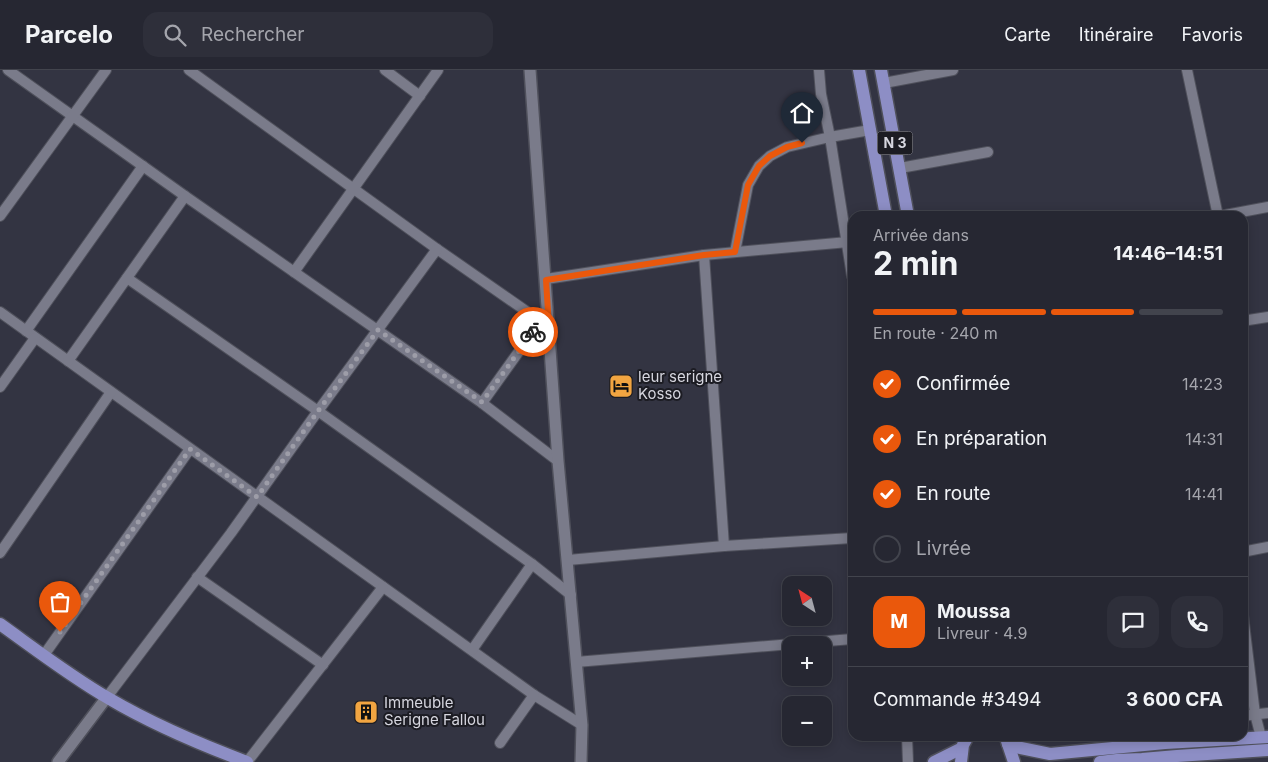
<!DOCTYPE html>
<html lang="fr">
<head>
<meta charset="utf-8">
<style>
  body { margin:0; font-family:Inter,sans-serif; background:#2e2f3a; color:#f1f3f6; height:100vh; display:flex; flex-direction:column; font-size:19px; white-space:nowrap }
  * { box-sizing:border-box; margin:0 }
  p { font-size:16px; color:#a4a5ac }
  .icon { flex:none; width:28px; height:28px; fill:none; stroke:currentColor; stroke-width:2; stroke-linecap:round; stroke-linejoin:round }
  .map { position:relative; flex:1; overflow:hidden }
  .sheet { position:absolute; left:848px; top:141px; width:400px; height:530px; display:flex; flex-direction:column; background:#262732; border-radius:15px; box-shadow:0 2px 12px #0003,0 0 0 1px #42444d }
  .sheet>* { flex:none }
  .needle { width:32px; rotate:324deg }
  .controls { position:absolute; left:782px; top:506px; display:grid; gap:10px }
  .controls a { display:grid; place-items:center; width:50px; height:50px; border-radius:10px; background:#262732; box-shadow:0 2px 12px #0003,0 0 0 1px #42444d; font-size:25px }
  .pin { position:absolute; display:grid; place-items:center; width:42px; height:42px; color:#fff; margin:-51px -21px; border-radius:50% 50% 50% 0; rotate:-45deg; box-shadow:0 0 5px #0007 }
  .pin .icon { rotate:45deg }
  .courier { position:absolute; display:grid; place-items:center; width:50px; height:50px; margin:-25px; border:4px solid #ea580c; border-radius:50%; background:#fff; color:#222; box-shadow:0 1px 6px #0007 }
  .summary em { font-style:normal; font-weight:700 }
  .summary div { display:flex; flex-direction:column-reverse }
  .summary { display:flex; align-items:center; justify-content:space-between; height:85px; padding:0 25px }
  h1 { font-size:32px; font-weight:700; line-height:38px }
  .bar { display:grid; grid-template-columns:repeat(4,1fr); gap:8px 5px; align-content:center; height:60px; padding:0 25px }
  .bar i { height:6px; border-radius:4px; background:#42444d }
  .bar .active { background:#ea580c }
  .bar p { grid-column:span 4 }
  .line { display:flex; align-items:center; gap:12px; padding:0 25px; border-top:1px solid #42444d }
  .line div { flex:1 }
  .round { display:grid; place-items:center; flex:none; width:52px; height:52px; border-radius:15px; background:#2e2f3a }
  ol { padding:0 25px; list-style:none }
  li { display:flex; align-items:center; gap:15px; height:55px }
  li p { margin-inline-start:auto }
  li .icon { padding:5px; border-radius:50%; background:#ea580c; color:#fff; stroke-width:4 }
  li:last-child { color:#a4a5ac }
  li i { width:28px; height:28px; border:2px solid #42444d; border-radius:50% }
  header { display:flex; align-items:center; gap:30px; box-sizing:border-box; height:70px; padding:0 25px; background:#262732; border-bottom:1px solid #42444d }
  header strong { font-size:24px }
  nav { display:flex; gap:28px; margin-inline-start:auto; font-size:18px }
  .search { width:350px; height:45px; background:#2e2f3a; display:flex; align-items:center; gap:12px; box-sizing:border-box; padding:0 18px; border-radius:15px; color:#a4a5ac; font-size:19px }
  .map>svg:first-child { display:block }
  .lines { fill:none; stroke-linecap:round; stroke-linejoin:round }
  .minor-casing { stroke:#4f505b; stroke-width:12 }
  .tertiary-casing { stroke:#4f505b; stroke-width:14 }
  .primary-casing { stroke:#4f505b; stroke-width:15 }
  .minor { stroke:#7a7b8a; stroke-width:10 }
  .tertiary { stroke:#7a7b8a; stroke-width:11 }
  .primary { stroke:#8d8ec5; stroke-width:12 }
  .done { stroke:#9d9da8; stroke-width:5; stroke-dasharray:0 9 }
  .route { stroke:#ea580c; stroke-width:6 }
  .labels { text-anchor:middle; stroke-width:4; stroke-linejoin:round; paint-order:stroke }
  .shield { fill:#1c1c23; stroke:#9e9ea7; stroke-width:1 }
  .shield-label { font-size:14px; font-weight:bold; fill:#d6d6df }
  .poi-label { font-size:15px; fill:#d6d6df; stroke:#1c1c23; text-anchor:start }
</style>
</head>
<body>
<header>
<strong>Parcelo</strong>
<div class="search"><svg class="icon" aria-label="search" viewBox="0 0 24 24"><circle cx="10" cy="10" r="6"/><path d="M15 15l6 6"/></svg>Rechercher</div>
<nav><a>Carte</a><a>Itinéraire</a><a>Favoris</a></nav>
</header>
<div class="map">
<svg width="1268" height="692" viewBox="0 0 1268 692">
  <rect width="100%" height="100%" fill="#333442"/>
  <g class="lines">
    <g class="minor-casing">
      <g id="minor">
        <path d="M8,0L185,126L482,333L558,391"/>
        <path d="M189,0L437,179L549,257"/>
        <path d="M385,0L420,26"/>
        <path d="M819,0L821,24L830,67L852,206"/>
        <path d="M1187,0L1218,146"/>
        <path d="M884,13L953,0"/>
        <path d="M900,98L988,82"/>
        <path d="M0,146L106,0"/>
        <path d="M1220,146L1268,137"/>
        <path d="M735,182L748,115L759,96L770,86L787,77L830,67L870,60"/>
        <path d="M704,185L724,476"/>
        <path d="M294,202L438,0"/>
        <path d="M127,208L318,341L532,494L571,525"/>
        <path d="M546,209L704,185L848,172"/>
        <path d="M0,242L534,625L582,655"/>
        <path d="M1242,251L1268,247"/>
        <path d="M26,261L143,96"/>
        <path d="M68,291L185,126"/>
        <path d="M0,317L35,268"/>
        <path d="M482,333L540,252"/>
        <path d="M1242,482L1268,477"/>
        <path d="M0,483L111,322"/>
        <path d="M568,490L724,476L852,468"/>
        <path d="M197,507L323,595"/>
        <path d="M1242,537L1255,644L1261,667"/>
        <path d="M472,580L532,494"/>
        <path d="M44,585L190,379"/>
        <path d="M576,592L852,569"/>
        <path d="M107,627L231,463L318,341L437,179"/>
        <path d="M1242,646L1268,643"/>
        <path d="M907,666L908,692"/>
        <path d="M500,673L534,625"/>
        <path d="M247,692L383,517"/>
      </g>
    </g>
    <g class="tertiary-casing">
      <g id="tertiary">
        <path d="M530,0L558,391L582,655L581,692"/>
        <path d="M58,692L107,627"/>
      </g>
    </g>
    <g class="primary-casing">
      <g id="primary">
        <path d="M859,0L886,146"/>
        <path d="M881,0L908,146"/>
        <path d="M0,554C35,579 70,606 108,628C152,654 199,674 247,692"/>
        <path d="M1007,671L1014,692"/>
        <path d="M1008,674L1016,677L1050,684L1165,673L1268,667"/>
        <path d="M934,692L962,678"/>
        <path d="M961,692L963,675L968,666"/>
        <path d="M1100,692L1117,690L1142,689L1177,686L1268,680"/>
      </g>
    </g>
    <use href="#minor" class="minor"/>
    <use href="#tertiary" class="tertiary"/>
    <use href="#primary" class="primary"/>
  </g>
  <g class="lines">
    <path class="done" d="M60,562L190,379L257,427L318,341L378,260L482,332L533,262"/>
    <path class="route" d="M533,262L540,252L549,257L546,210L704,185L735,182L748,115L759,96L770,86L787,77L802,73"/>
  </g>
  <defs>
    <g id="hotel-square" transform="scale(1.25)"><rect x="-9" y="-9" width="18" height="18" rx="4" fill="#f2a541" stroke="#1c1c23"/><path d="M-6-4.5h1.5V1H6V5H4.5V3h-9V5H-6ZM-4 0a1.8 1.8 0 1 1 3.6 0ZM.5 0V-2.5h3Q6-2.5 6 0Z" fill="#111"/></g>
    <g id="building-square" transform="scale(1.25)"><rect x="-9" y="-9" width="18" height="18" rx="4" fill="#f2a541" stroke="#1c1c23"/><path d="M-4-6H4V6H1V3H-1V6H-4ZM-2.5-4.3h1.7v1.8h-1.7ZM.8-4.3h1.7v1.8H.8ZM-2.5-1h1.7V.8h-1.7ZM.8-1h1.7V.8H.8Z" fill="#111"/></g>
  </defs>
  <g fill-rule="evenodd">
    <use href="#hotel-square" x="621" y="316"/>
    <use href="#building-square" x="366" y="642"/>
  </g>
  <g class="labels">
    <rect class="shield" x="877.5" y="61.5" width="35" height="23" rx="4"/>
    <g class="shield-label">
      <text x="895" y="78">N 3</text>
    </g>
    <g class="poi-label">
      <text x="638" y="312">leur serigne<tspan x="638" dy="17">Kosso</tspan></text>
      <text x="384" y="638">Immeuble<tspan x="384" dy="17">Serigne Fallou</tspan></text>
    </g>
  </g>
</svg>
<div class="controls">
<a><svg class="needle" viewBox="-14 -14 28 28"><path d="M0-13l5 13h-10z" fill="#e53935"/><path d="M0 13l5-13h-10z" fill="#a4a5ac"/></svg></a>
<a>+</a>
<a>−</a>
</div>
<div class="pin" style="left:60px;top:562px;background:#ea580c"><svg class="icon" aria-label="bag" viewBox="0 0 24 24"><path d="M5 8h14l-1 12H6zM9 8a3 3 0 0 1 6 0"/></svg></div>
<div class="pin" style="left:802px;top:73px;background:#1f2937"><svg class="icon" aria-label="home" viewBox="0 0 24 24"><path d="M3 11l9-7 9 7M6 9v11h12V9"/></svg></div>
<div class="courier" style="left:533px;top:262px"><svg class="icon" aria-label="bike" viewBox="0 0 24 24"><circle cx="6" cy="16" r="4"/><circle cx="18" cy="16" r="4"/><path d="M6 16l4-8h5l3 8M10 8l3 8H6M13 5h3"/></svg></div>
<section class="sheet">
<div class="summary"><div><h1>2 min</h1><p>Arrivée dans</p></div><em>14:46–14:51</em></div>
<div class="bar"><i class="active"></i><i class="active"></i><i class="active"></i><i></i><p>En route · 240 m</p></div>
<ol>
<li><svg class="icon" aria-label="check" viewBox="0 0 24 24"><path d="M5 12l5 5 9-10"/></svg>Confirmée<p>14:23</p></li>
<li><svg class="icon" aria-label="check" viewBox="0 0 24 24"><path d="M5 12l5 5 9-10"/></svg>En préparation<p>14:31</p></li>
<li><svg class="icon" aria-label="check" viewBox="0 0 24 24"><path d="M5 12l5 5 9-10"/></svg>En route<p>14:41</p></li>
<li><i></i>Livrée</li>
</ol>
<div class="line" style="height:90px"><b class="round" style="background:#ea580c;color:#fff">M</b><div><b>Moussa</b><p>Livreur · 4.9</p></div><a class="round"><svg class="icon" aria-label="chat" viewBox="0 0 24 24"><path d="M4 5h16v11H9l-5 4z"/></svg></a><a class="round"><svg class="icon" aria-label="phone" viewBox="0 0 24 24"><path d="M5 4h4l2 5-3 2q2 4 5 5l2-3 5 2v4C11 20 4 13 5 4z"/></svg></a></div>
<div class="line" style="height:65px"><div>Commande #3494</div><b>3 600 CFA</b></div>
</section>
</div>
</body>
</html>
